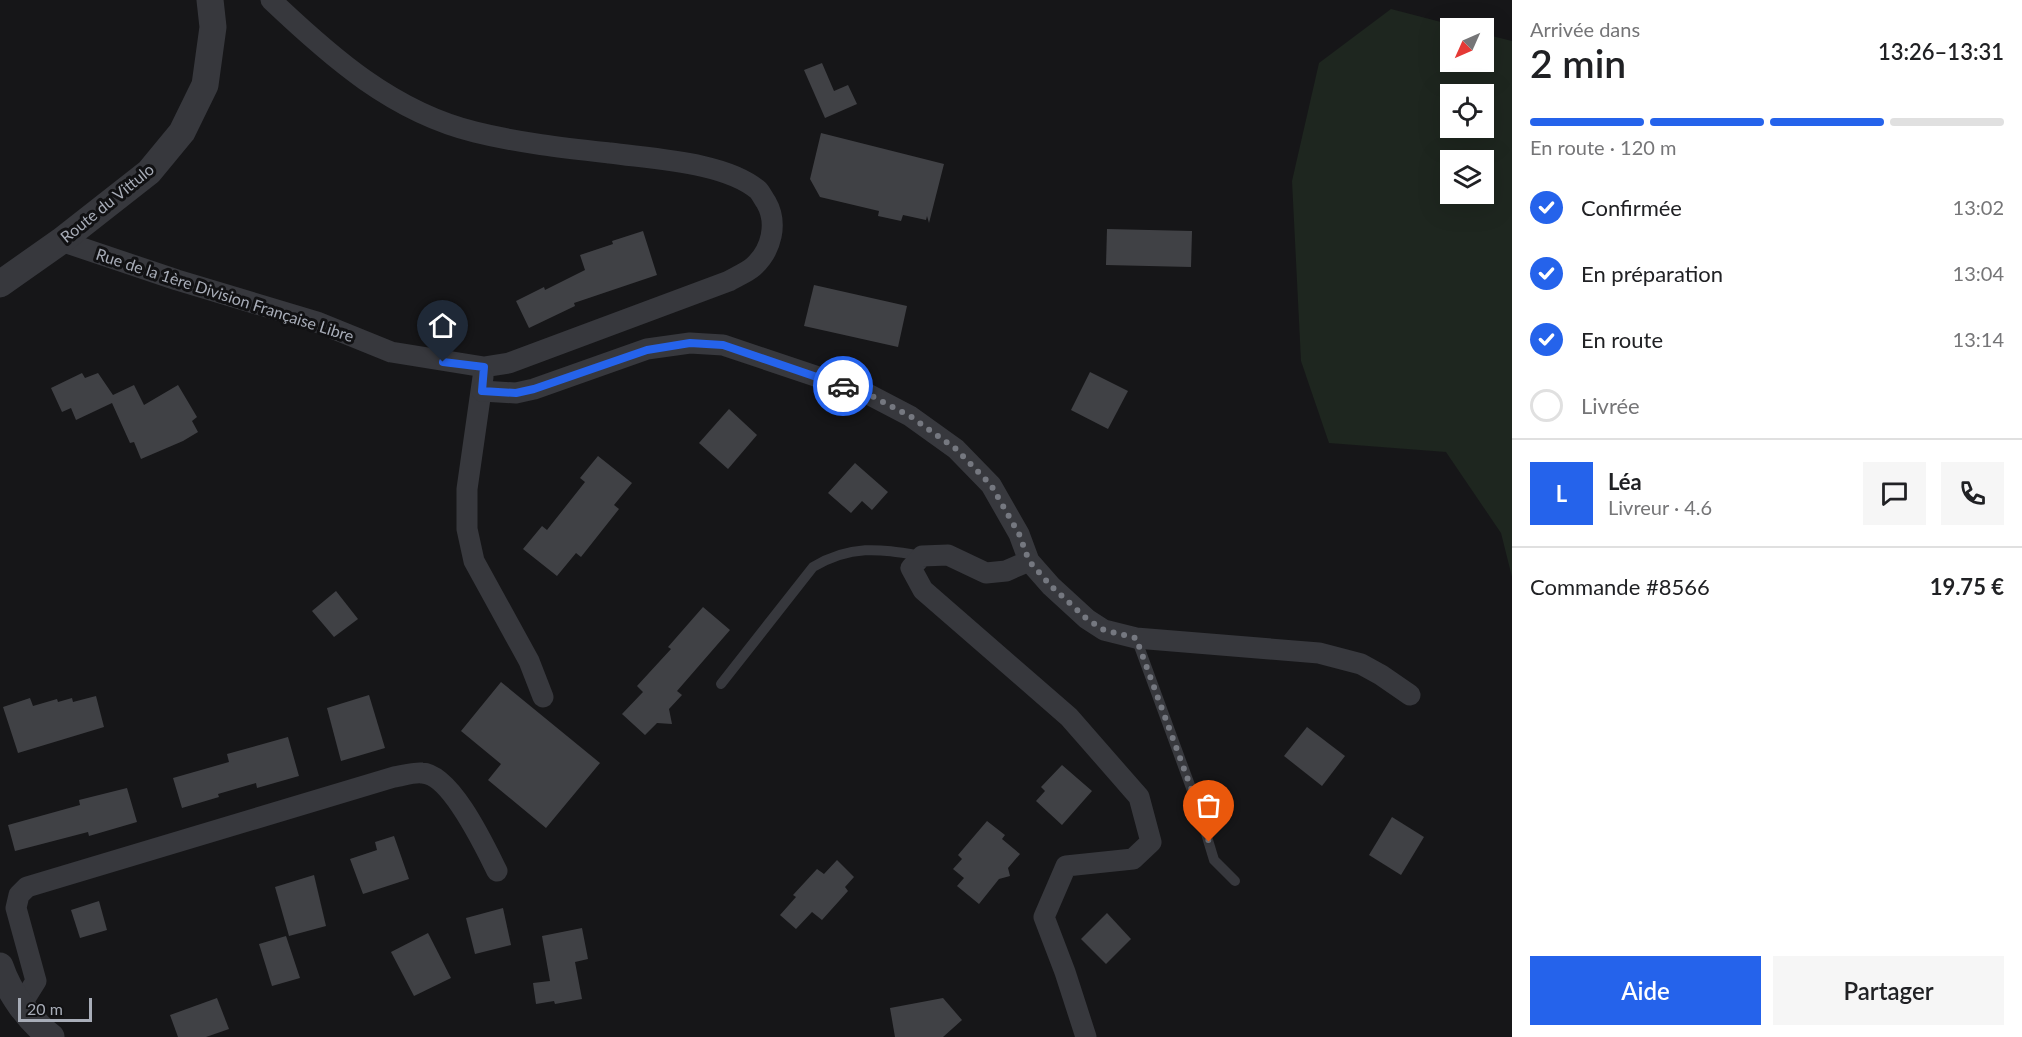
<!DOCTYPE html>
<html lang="fr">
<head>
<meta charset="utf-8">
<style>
  body { margin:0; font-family:Lato,sans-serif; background:#f6f6f6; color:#202124; height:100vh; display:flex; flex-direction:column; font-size:22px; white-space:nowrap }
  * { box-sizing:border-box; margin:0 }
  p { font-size:20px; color:#757577 }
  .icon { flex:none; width:33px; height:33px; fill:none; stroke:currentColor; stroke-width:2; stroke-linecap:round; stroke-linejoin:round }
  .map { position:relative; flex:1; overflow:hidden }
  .sheet { display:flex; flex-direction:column; background:#fff; width:510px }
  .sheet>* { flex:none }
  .needle { width:39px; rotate:225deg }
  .tools { position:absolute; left:1440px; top:18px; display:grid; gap:12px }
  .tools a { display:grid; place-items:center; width:54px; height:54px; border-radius:0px; background:#fff; box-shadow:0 6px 24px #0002; font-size:30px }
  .scale { position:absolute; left:18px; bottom:15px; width:74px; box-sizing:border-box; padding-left:6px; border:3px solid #a8adb8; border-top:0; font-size:16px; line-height:21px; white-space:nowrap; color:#a8adb8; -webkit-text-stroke:4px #111113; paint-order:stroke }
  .pin { position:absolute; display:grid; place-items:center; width:51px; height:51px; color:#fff; margin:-62px -26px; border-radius:50% 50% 50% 0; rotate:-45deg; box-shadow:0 0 6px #0007 }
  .pin .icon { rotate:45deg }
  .courier { position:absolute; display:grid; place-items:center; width:60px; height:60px; margin:-30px; border:4px solid #2563eb; border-radius:50%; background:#fff; color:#222; box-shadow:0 2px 8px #0007 }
  .summary em { font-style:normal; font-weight:600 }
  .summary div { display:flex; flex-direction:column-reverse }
  .summary { display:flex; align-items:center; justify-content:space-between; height:102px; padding:0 18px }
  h1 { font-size:39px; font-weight:600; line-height:45px }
  .bar { display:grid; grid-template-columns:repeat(4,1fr); gap:9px 6px; align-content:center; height:72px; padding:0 18px }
  .bar i { height:8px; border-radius:4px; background:#e0e0e0 }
  .bar .on { background:#2563eb }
  .bar p { grid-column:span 4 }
  .line { display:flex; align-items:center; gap:15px; padding:0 18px; border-top:2px solid #e0e0e0 }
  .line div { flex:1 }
  .round { display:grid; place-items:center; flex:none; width:63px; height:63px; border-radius:0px; background:#f6f6f6 }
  ol { padding:0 18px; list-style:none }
  li { display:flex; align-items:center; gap:18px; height:66px }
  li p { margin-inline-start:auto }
  li .icon { padding:6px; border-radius:50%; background:#2563eb; color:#fff; stroke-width:4 }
  li:last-child { color:#757577 }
  li i { width:33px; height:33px; border:3px solid #e0e0e0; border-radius:50% }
  .primary-button { display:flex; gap:12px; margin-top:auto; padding:12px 18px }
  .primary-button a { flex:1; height:69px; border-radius:0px; background:#2563eb; color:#fff; font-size:24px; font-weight:600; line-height:69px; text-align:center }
  .primary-button a+a { background:#f6f6f6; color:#202124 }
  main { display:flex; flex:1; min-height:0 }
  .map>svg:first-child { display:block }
  .green { fill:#1e261f; fill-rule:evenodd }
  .building { fill:#404145 }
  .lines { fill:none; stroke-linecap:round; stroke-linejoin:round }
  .service { stroke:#37383d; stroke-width:10 }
  .minor { stroke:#37383d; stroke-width:21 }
  .tertiary { stroke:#37383d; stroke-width:27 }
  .done { stroke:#757880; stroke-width:6; stroke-dasharray:0 10.8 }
  .route { stroke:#2563eb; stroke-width:8 }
  .labels { text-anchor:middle; stroke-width:6; stroke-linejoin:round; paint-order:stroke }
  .street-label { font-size:16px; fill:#a8adb8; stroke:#111113 }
</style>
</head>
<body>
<main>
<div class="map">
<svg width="1512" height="1037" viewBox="0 0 1512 1037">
  <rect width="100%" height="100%" fill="#161618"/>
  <path class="green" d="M1391,9L1464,28H1450V62H1484V34L1512,41V577L1501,533L1446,452L1329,443L1301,361L1292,181L1319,63ZM1450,94H1484V128H1450ZM1450,160H1484V194H1450Z"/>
  <g class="building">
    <path d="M822,63L834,91L848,85L857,104L825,118L804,70Z"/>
    <path d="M821,133L944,164L929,223L927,216L926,220L903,215L901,221L878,216L879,211L820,197L810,179Z"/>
    <path d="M1107,229L1192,231L1191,267L1106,265Z"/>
    <path d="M643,231L657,275L574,303L575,306L529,328L516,301L544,287L545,290L585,270L580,255L613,244L612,241Z"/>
    <path d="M814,285L907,306L898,347L804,326Z"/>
    <path d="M1090,372L1128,391L1108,429L1071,410Z"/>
    <path d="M82,373L85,378L98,373L113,395L134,385L144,405L178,385L197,417L192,421L198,432L183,441L141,459L134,442L130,443L112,403L76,420L71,408L62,412L51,388Z"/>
    <path d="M729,409L757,435L728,469L699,443Z"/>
    <path d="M598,456L632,483L614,505L619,509L581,557L576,553L557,576L523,549L542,526L547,530L585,482L580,478Z"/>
    <path d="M855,463L888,492L872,510L862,501L851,513L828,493Z"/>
    <path d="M336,591L358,619L334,637L312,611Z"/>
    <path d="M703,607L730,630L677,691L682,695L669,709L672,724L657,723L645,735L622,714L643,692L637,686L671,649L668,647Z"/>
    <path d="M501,682L600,763L546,828L488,780L501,764L461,731Z"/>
    <path d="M369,695L385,748L341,761L327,708Z"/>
    <path d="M96,696L104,727L18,753L3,707L30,698L33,706L57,699L58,702L72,698L73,702Z"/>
    <path d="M1307,727L1345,756L1322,786L1284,756Z"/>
    <path d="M288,737L299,776L257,788L256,783L218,794L219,797L182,808L173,778L229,762L227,754Z"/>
    <path d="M1062,765L1092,791L1062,825L1036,801L1045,791L1041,787Z"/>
    <path d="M127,788L137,822L89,836L88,832L15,851L8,825L80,805L79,800Z"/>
    <path d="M1392,817L1424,837L1401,875L1369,855Z"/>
    <path d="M987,821L1005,835L1002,839L1020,854L1008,868L1010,876L999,879L979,904L957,886L964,878L953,869L962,859L958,855Z"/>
    <path d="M394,836L409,879L363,894L350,859L377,850L375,842Z"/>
    <path d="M837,860L854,877L845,887L848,891L822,920L812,912L796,929L780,915L796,897L793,895L817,869L824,874Z"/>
    <path d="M314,875L326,926L289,936L275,887Z"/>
    <path d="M99,901L107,930L80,938L71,910Z"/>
    <path d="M503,908L511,945L475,954L466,918Z"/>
    <path d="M1107,913L1131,939L1106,964L1081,939Z"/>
    <path d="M582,928L588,959L575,962L582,999L555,1004L554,1001L536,1004L533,983L550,981L542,936Z"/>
    <path d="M428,933L451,978L414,996L391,952Z"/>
    <path d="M286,936L300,978L272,986L259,944Z"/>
    <path d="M217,998L229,1029L206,1037H178L170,1015Z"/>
    <path d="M943,998L962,1020L943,1037H895L890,1008Z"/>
  </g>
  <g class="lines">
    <g class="service">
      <path d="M1136,638L1198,807L1214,860L1235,881"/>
      <path d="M721,684L813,567C852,544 879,549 922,556"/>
    </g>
    <g class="minor">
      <path d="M61,241L177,280L317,322L391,352L484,367L509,363L729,281C737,276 746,273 753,267C772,250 778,223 766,202C763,198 761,193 758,190C725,162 653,159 610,153C565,148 519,143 475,132C393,112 331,57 271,0"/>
      <path d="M483,377L467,489V529L474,561L529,661L543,697"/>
      <path d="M482,391L516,393L534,389L647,349L690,343L723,345L866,393L910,416L956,449L991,485L1019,534L1029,561L1051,586L1087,619L1104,630L1136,638L1319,653L1361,664L1381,675L1410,695"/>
      <path d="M1029,561L1006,571L986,573L948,555L922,556L911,568L923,590L1069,717L1139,797L1151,842L1133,859L1066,866L1044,917L1065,972L1086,1037"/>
      <path d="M21,1005L36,981L16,908L19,895L27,887L394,777C402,776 413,772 422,773C451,774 485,847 497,871"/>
    </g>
    <g class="tertiary">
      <path d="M0,284L61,241L149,172L182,132L205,85L213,27L210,0"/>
      <path d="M0,966C9,993 29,1020 51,1037"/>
    </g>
  </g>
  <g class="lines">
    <path class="done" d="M843,386L866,393L910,416L956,449L991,485L1019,534L1029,561L1051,586L1087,619L1104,630L1136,638L1198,807L1209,842"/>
    <path class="route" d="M443,362L484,367L482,391L516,393L534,389L647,350L690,343L723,345L843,386"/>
  </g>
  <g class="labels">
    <g class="street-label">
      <text transform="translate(107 203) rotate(-39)" y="6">Route du Vittulo</text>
      <text transform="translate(225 295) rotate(18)" y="6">Rue de la 1ère Division Française Libre</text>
    </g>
  </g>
</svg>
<div class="tools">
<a><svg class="needle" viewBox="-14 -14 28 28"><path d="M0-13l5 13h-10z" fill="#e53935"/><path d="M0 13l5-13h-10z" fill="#757577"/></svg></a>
<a><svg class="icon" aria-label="locate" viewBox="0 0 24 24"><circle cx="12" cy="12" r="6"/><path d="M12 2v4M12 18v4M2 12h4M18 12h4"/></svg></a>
<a><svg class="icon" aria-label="layers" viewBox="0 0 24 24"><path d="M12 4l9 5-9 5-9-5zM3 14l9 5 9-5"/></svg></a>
</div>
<div class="scale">20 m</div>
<div class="pin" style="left:1209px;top:842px;background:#ea580c"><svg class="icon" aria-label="bag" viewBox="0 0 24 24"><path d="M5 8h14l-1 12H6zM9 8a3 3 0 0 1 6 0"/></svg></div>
<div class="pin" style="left:443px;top:362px;background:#1f2937"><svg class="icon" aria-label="home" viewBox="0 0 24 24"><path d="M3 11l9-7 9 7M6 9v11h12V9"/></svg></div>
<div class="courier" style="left:843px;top:386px"><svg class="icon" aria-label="car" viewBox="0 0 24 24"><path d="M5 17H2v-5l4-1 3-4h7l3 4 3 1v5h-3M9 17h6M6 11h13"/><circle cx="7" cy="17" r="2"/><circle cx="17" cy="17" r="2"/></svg></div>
</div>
<section class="sheet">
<div class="summary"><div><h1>2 min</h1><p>Arrivée dans</p></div><em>13:26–13:31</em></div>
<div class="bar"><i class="on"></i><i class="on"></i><i class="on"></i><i></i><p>En route · 120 m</p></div>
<ol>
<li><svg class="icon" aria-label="check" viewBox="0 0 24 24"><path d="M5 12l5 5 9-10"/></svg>Confirmée<p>13:02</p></li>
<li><svg class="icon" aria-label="check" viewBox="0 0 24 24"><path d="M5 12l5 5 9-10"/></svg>En préparation<p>13:04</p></li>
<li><svg class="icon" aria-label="check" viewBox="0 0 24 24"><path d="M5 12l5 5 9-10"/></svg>En route<p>13:14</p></li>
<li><i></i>Livrée</li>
</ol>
<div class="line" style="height:108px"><b class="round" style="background:#2563eb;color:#fff">L</b><div><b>Léa</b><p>Livreur · 4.6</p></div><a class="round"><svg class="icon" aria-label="chat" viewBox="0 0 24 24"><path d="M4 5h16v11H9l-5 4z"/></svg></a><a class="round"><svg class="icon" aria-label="phone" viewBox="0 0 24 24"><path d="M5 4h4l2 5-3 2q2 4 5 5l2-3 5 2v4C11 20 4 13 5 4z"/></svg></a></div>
<div class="line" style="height:78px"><div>Commande #8566</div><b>19.75 €</b></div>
<div class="primary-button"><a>Aide</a><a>Partager</a></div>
</section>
</main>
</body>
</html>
